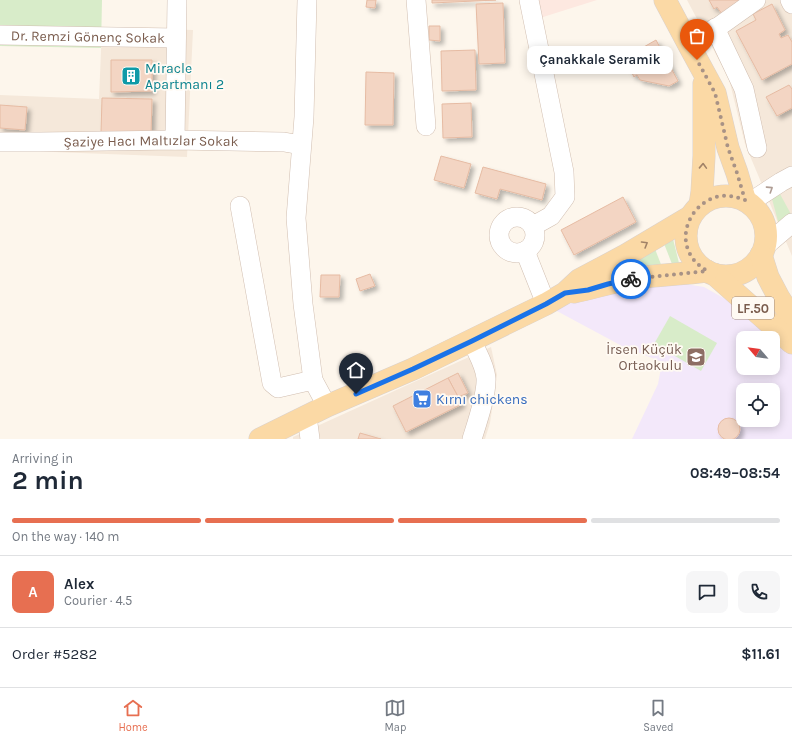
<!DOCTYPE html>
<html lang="en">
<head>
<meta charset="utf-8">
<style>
  body { margin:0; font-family:Karla,sans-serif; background:#f6f6f7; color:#1f2937; height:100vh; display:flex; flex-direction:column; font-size:15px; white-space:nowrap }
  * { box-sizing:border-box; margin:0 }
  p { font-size:13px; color:#747a83 }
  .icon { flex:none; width:22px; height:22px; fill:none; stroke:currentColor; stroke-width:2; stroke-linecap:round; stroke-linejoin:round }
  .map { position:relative; height:439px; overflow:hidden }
  .panel { display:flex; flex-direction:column; background:#fff; flex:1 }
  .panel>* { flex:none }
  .needle { width:26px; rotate:299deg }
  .fabs { position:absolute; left:736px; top:331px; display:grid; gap:8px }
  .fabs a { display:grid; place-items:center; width:44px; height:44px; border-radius:8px; background:#fff; box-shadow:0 2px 10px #0003; font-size:20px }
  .pin { position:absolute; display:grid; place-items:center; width:34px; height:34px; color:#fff; margin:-41px -17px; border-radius:50% 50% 50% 0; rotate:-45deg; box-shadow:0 0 4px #0007 }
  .pin .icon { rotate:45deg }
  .courier { position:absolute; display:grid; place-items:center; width:40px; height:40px; margin:-20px; border:3px solid #1a73e8; border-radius:50%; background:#fff; color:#222; box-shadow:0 1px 5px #0007 }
  .bubble { position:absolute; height:28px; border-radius:8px; background:#fff; box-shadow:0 2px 10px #0003; font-size:13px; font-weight:700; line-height:28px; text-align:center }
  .head em { font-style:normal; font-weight:700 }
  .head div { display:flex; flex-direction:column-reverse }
  .head { display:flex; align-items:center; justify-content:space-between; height:68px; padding:0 12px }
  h1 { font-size:26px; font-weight:700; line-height:30px }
  .bar { display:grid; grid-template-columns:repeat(4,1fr); gap:6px 4px; align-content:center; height:48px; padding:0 12px }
  .bar i { height:5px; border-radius:3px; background:#e0e1e3 }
  .bar .on { background:#e76f51 }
  .bar p { grid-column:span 4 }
  .line { display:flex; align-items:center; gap:10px; padding:0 12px; border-top:1px solid #e0e1e3 }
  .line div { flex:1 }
  .round { display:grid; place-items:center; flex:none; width:42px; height:42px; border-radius:8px; background:#f6f6f7 }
  .dock { display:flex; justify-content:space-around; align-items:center; height:56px; border-top:1px solid #e0e1e3; background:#fff; font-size:11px; color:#747a83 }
  .dock a { display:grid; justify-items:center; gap:2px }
  .dock .on { color:#e76f51 }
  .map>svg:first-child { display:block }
  .residential { fill:#f5e8da }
  .commercial { fill:#fde8e0 }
  .education { fill:#f3e8fa; fill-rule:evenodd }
  .green { fill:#d8ecc9 }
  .building { fill:#f3d5c3; stroke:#e6bba3; filter:url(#shadow) }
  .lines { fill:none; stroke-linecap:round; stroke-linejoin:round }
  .minor-casing { stroke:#d1beb0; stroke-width:20 }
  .major-casing { stroke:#dad1cd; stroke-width:23 }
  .minor { stroke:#fff; stroke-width:19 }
  .major { stroke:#fbd9a5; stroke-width:22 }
  .oneway { stroke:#a18267 }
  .oneway2 { stroke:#af9d94 }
  .done { stroke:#a89285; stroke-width:4; stroke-dasharray:0 7.2 }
  .route { stroke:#1a73e8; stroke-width:5 }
  .labels { text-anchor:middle; stroke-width:3.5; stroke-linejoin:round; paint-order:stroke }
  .shield { fill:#fffaf3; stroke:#a28b7f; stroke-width:1 }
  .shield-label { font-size:13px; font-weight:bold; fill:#7a5c4d }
  .street-label { font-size:14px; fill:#7a5c4d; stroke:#fffaf3 }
  .culture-label { font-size:14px; fill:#0d838f; stroke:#fffaf3; text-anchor:start }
  .education-label { font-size:14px; fill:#785e54; stroke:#fffaf3; text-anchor:end }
  .shop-label { font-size:14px; fill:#366cbe; stroke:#fffaf3; text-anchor:start }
</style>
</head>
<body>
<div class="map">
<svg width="792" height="439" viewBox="0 0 792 439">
  <defs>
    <filter id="shadow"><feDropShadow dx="3.5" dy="3.5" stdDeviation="2" flood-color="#0004"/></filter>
  </defs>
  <rect width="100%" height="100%" fill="#fdf6ec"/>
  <g class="residential">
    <path d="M687,0H792V256L745,144L729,79Z"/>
    <path d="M102,27L193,30L187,157L0,150V95L99,99Z"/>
    <path d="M491,347L497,375L490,423L485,439H293V437Z"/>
  </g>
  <path class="commercial" d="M538,0H597L540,18Z"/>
  <path class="education" d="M679,283L704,287L727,300L792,352V439H632L658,384L662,362L622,346L555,310L590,295ZM743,338H773V368H743ZM743,390H773V420H743Z"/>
  <g class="green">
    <path d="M0,0H102L101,48L0,46Z"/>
    <path d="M780,194L792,216L779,225L772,199Z"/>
    <path d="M672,235L679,263L672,264L663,241Z"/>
    <path d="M655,249L662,267L623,271L622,267Z"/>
    <path d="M670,316L717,343L701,371L654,344Z"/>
  </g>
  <g class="building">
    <path d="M367,0H376L375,8L366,7Z"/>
    <path d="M432,0H496L432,3Z"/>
    <path d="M709,0H738L740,3L722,14L717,7L714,9Z"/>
    <path d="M503,3L505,63L479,64L476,4Z"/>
    <path d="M772,4L785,30L779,34L781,38L788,35L792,42V64L762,80L736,31L756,20L753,14Z"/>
    <path d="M429,26H440V41L429,40Z"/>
    <path d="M656,40L678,81L669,86L640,80L637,75L634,77L625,59L628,58V56Z"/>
    <path d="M475,50L476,90L442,91L441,51Z"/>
    <path d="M111,60H152V91L111,92Z"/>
    <path d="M366,72L394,73L393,125H365Z"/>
    <path d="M789,85L792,89V108L777,116L766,97Z"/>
    <path d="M102,98L152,99L151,134L101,133Z"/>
    <path d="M471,103L472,137L443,138L442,104Z"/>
    <path d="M0,105L27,107L25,130L0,128Z"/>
    <path d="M441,156L471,164L464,188L434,180Z"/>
    <path d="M483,167L546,184L542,200L500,189L497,199L475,193Z"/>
    <path d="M623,197L636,222L574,255L561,230Z"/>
    <path d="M370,274L375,286L360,291L356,279Z"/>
    <path d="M321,275H340L339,297H320Z"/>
    <path d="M458,373L468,393L458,397L448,378Z"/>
    <path d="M448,378L462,404L406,432L393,406Z"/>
    <circle cx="729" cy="429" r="11"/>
    <path d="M360,433L381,439H358Z"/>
  </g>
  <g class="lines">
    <g class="minor-casing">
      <g id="minor">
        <path d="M307,0L304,117L296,218L303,304L313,380L327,406"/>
        <path d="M416,0L426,126"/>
        <path d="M529,0L564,172L565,197L551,216L533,226"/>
        <path d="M790,0L792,4"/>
        <path d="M715,28L744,89L757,148"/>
        <path id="s1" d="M0,35L176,38"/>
        <path d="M690,47L756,0"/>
        <path d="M175,140L177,0"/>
        <path id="s2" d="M0,142H40L175,140L284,142L301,145"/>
        <path d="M749,203L781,182L792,176"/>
        <path d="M240,206L272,383L278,388L313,380"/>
        <circle cx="517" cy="235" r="18"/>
        <path d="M764,247L792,223"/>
        <path d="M525,251L546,304"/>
        <path d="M472,341C477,353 485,365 486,378C487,394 477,423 472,439"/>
        <path d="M307,416L310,439"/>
      </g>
    </g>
    <g class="major-casing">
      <g id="major">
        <path d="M665,0L690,47L715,93L728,148L737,173L745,200"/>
        <circle cx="726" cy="236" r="40"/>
        <path d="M700,205L702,192L704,156V84"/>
        <path d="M761,255L768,277L779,298L792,318"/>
        <path d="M714,274L792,343"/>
        <path d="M574,292C594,288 614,281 635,278C659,275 683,274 707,271"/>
        <path d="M260,439L327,406L413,369L546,304L565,293L579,280L626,255L690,217"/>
      </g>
    </g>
    <use href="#minor" class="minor"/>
    <use href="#major" class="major"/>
  </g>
  <defs><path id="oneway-chevron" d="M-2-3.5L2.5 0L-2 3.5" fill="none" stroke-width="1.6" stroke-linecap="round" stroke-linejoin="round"/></defs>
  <g class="oneway">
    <use href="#oneway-chevron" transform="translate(703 166) rotate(-88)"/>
    <use href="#oneway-chevron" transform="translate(645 244) rotate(-31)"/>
  </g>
  <use class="oneway2" href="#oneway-chevron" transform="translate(770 189) rotate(-33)"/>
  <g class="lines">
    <path class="done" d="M631,279L707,271C700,266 694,262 690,254C677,230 695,200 721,196C729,195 737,197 745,200L737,173L728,148L715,93L697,60"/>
    <path class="route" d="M356,394L413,369L472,341L546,304L565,293L588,290L608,284L631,279"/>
  </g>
  <defs>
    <g id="building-square" transform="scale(1)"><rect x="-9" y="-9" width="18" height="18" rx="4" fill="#0f9aa8" stroke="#fffaf3"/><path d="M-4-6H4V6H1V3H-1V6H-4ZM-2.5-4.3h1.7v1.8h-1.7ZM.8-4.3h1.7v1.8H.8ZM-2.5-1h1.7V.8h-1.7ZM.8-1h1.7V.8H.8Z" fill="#fff"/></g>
    <g id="school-square" transform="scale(1)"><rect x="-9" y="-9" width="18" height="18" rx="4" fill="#8d6e63" stroke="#fffaf3"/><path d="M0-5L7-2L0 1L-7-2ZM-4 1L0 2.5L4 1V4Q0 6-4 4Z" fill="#fff"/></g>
    <g id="supermarket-square" transform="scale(1)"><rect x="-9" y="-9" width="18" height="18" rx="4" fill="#3f7fe0" stroke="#fffaf3"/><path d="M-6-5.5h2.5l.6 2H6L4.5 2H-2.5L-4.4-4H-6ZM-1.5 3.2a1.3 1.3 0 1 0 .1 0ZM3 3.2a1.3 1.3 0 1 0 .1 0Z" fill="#fff"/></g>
  </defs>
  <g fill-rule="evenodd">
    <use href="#building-square" x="131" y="76"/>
    <use href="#school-square" x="696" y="357"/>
    <use href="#supermarket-square" x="422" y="399"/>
  </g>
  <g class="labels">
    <rect class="shield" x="732" y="297" width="42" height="22" rx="3"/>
    <g class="shield-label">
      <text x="753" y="313">LF.50</text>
    </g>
    <g class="street-label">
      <text dy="5" stroke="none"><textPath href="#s1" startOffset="88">Dr. Remzi Gönenç Sokak</textPath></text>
      <text dy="5" stroke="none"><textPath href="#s2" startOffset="151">Şaziye Hacı Maltızlar Sokak</textPath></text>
    </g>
    <g class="culture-label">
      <text x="145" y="73">Miracle<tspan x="145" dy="16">Apartmanı 2</tspan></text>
    </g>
    <g class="education-label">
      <text x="682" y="354">İrsen Küçük<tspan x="682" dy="16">Ortaokulu</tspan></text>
    </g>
    <g class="shop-label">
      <text x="436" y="404">Kırnı chickens</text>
    </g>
  </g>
</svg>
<div class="fabs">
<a><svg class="needle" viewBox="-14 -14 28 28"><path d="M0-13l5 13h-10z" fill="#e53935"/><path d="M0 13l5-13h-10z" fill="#747a83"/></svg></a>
<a><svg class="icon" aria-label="locate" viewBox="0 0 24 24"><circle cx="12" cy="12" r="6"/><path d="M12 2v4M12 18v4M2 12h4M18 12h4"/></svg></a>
</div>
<div class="pin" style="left:697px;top:60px;background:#ea580c"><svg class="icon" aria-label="bag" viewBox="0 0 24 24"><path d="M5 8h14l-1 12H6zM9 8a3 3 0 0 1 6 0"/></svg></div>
<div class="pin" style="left:356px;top:394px;background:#1f2937"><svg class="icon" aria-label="home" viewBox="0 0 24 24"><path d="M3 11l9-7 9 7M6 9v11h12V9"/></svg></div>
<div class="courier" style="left:631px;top:279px"><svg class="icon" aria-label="bike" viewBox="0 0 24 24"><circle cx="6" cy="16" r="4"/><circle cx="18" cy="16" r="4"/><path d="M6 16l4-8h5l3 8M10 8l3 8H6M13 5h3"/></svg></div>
<div class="bubble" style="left:527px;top:46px;width:146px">Çanakkale Seramik</div>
</div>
<section class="panel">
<div class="head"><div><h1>2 min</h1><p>Arriving in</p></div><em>08:49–08:54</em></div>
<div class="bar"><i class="on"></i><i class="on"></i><i class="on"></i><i></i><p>On the way · 140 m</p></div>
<div class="line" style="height:72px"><b class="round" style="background:#e76f51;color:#fff">A</b><div><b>Alex</b><p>Courier · 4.5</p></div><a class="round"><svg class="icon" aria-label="chat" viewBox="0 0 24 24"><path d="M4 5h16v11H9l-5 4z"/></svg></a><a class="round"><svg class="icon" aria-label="phone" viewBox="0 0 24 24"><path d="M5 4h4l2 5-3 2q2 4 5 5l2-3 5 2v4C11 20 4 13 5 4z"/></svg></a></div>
<div class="line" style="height:52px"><div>Order #5282</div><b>$11.61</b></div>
</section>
<nav class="dock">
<a class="on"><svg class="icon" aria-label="home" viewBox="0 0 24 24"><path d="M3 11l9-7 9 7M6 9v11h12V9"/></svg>Home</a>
<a><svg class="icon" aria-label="map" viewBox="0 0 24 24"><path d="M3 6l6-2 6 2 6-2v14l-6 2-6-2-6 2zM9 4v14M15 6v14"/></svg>Map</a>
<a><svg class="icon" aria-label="saved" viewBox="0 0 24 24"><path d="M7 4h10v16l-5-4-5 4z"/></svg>Saved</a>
</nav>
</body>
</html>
